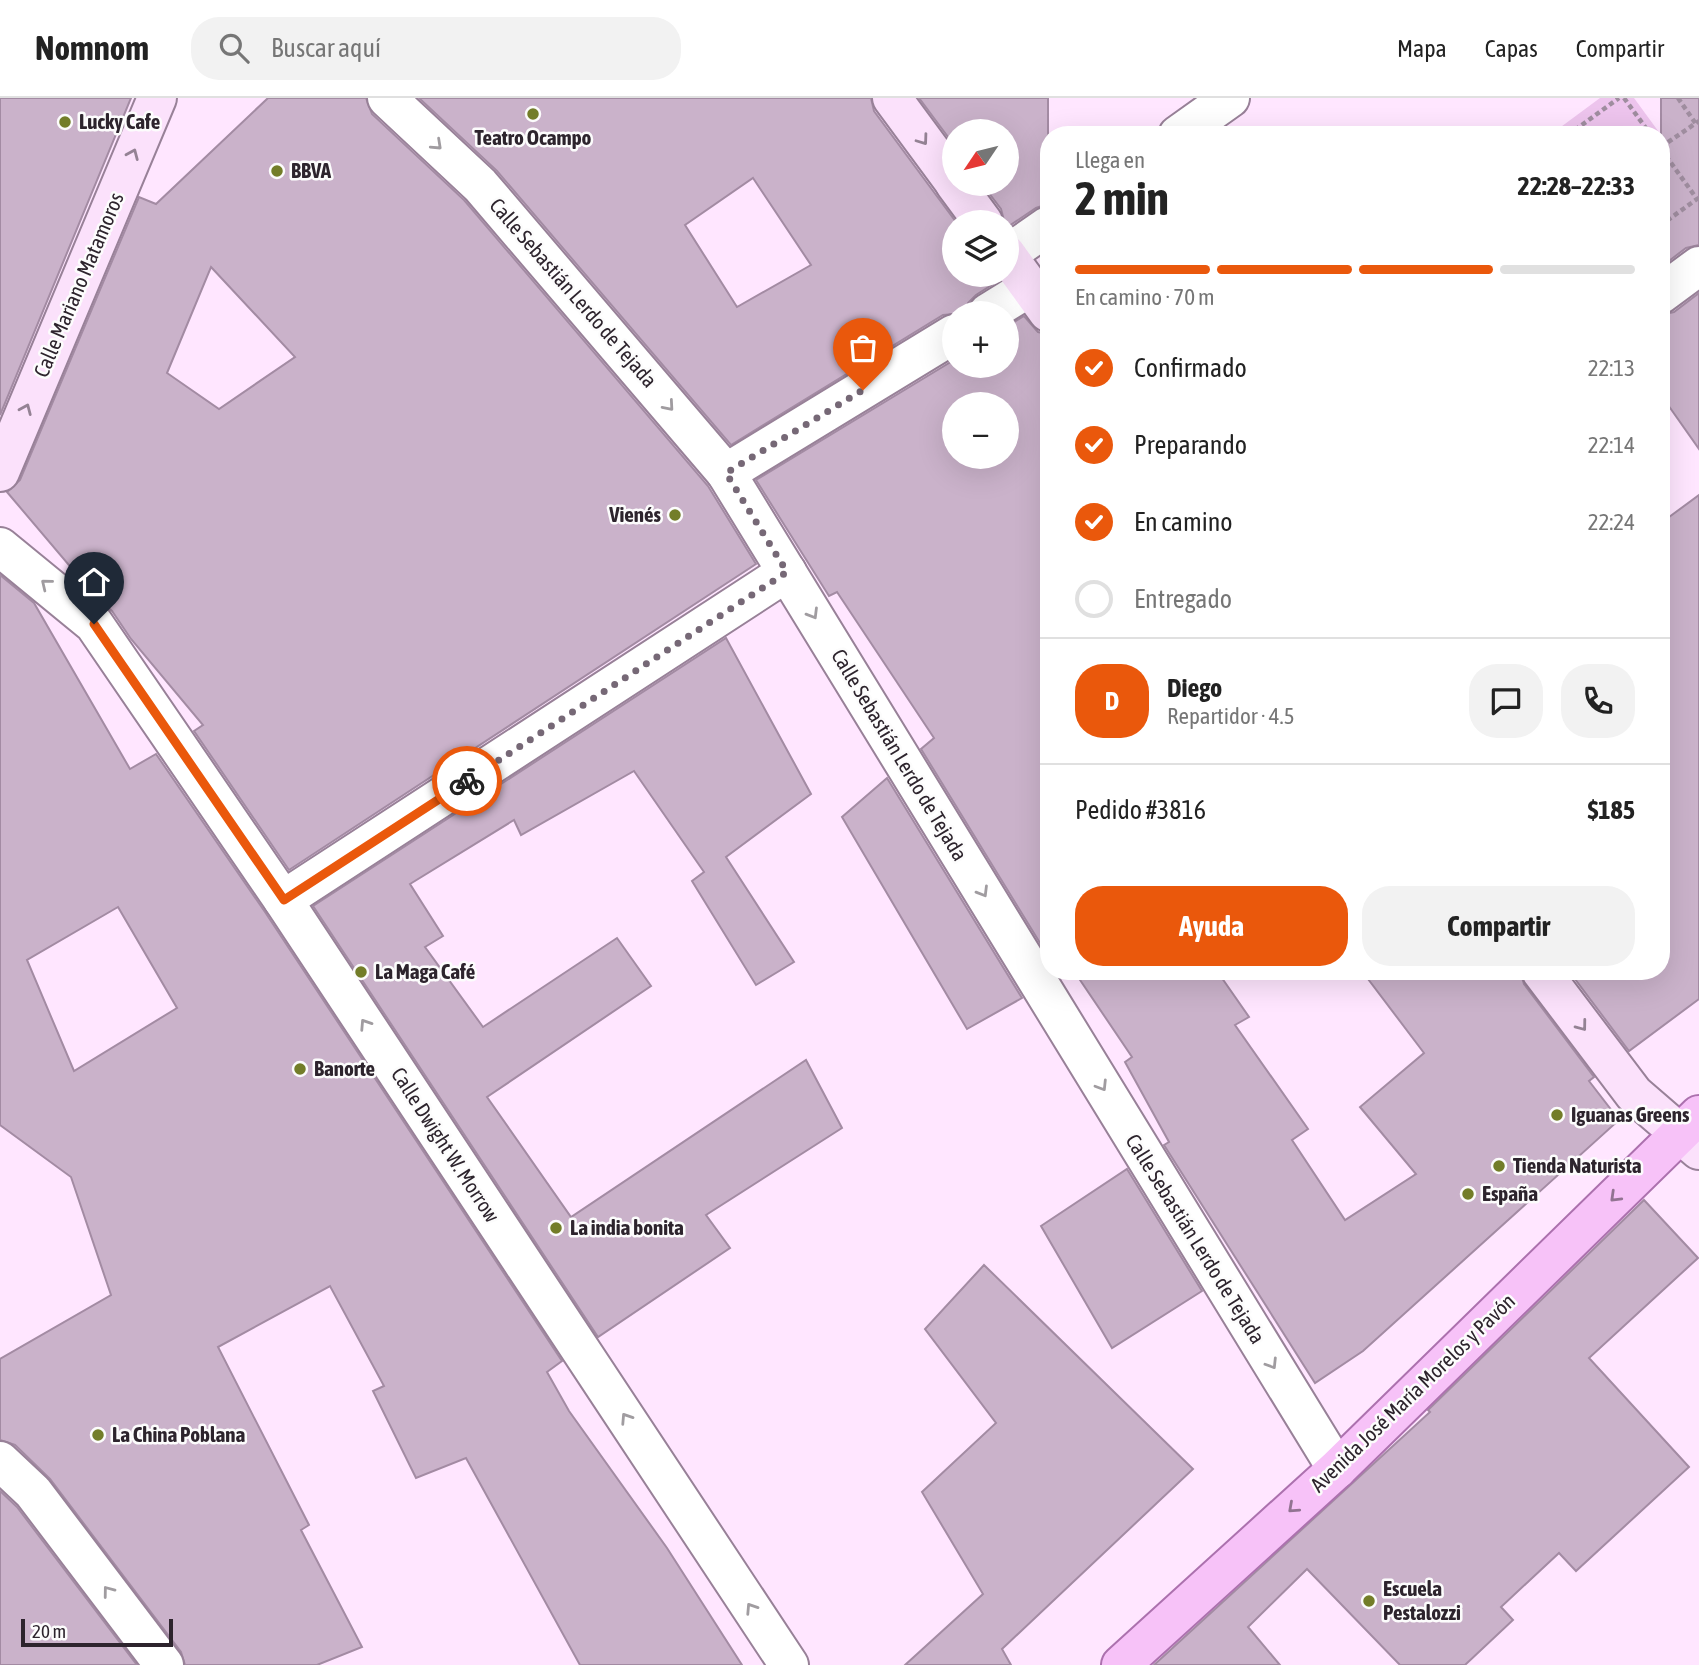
<!DOCTYPE html>
<html lang="es">
<head>
<meta charset="utf-8">
<style>
  body { margin:0; font-family:"Asap Condensed",sans-serif; background:#f2f2f2; color:#222; height:100vh; display:flex; flex-direction:column; font-size:26px; white-space:nowrap }
  * { box-sizing:border-box; margin:0 }
  p { font-size:23px; color:#767676 }
  .icon { flex:none; width:38px; height:38px; fill:none; stroke:currentColor; stroke-width:2; stroke-linecap:round; stroke-linejoin:round }
  .map { position:relative; flex:1; overflow:hidden }
  .drawer { position:absolute; left:1040px; top:28px; width:630px; height:854px; display:flex; flex-direction:column; background:#fff; border-radius:28px; box-shadow:0 7px 28px #0002 }
  .drawer>* { flex:none }
  .needle { width:46px; rotate:235deg }
  .fabs { position:absolute; left:942px; top:21px; display:grid; gap:14px }
  .fabs a { display:grid; place-items:center; width:77px; height:77px; border-radius:50%; background:#fff; box-shadow:0 7px 28px #0002; font-size:35px }
  .scale { position:absolute; left:21px; bottom:18px; width:152px; box-sizing:border-box; padding-left:7px; border:4px solid #2d242d; border-top:0; font-size:19px; line-height:24px; white-space:nowrap; color:#2d242d; -webkit-text-stroke:5px #fcfcfc; paint-order:stroke }
  .pin { position:absolute; display:grid; place-items:center; width:60px; height:60px; color:#fff; margin:-72px -30px; border-radius:50% 50% 50% 0; rotate:-45deg; box-shadow:0 0 7px #0007 }
  .pin .icon { rotate:45deg }
  .courier { position:absolute; display:grid; place-items:center; width:70px; height:70px; margin:-35px; border:5px solid #ea580c; border-radius:50%; background:#fff; color:#222; box-shadow:0 2px 9px #0007 }
  .headline em { font-style:normal; font-weight:700 }
  .headline div { display:flex; flex-direction:column-reverse }
  .headline { display:flex; align-items:center; justify-content:space-between; height:119px; padding:0 35px }
  h1 { font-size:46px; font-weight:700; line-height:52px }
  .bar { display:grid; grid-template-columns:repeat(4,1fr); gap:10px 7px; align-content:center; height:84px; padding:0 35px }
  .bar i { height:9px; border-radius:5px; background:#e0e0e0 }
  .bar .current { background:#ea580c }
  .bar p { grid-column:span 4 }
  .line { display:flex; align-items:center; gap:18px; padding:0 35px; border-top:2px solid #e0e0e0 }
  .line div { flex:1 }
  .round { display:grid; place-items:center; flex:none; width:74px; height:74px; border-radius:28px; background:#f2f2f2 }
  ol { padding:0 35px; list-style:none }
  li { display:flex; align-items:center; gap:21px; height:77px }
  li p { margin-inline-start:auto }
  li .icon { padding:7px; border-radius:50%; background:#ea580c; color:#fff; stroke-width:4 }
  li:last-child { color:#767676 }
  li i { width:38px; height:38px; border:4px solid #e0e0e0; border-radius:50% }
  .cta { display:flex; gap:14px; margin-top:auto; padding:14px 35px }
  .cta a { flex:1; height:80px; border-radius:28px; background:#ea580c; color:#fff; font-size:28px; font-weight:700; line-height:80px; text-align:center }
  .cta a+a { background:#f2f2f2; color:#222 }
  header { display:flex; align-items:center; gap:42px; box-sizing:border-box; height:98px; padding:0 35px; background:#fff; border-bottom:2px solid #e0e0e0 }
  header strong { font-size:33px }
  nav { display:flex; gap:38px; margin-inline-start:auto; font-size:24px }
  .search { width:490px; height:63px; background:#f2f2f2; display:flex; align-items:center; gap:18px; box-sizing:border-box; padding:0 24px; border-radius:28px; color:#767676; font-size:26px }
  .map>svg:first-child { display:block }
  .green { fill:#edc4ed }
  .building { fill:#cab2ca; stroke:#a38ba3; stroke-width:2; fill-rule:evenodd }
  .lines { fill:none; stroke-linecap:round; stroke-linejoin:round }
  .street-casing { stroke:#988198; stroke-width:42 }
  .secondary-casing { stroke:#988198; stroke-width:42 }
  .primary-casing { stroke:#ac71ae; stroke-width:42 }
  .path { stroke:#9f8d9f; stroke-width:4.5; stroke-dasharray:5 3.5; stroke-linecap:butt }
  .street { stroke:#fff; stroke-width:38 }
  .secondary { stroke:#fbe1fb; stroke-width:38 }
  .primary { stroke:#f7c2f8; stroke-width:38 }
  .oneway { stroke:#948294 }
  .oneway2 { stroke:#a09ca0 }
  .oneway3 { stroke:#927392 }
  .done { stroke:#766876; stroke-width:7; stroke-dasharray:0 12.6 }
  .route { stroke:#ea580c; stroke-width:9 }
  .poi-dot { fill:#737d29; stroke:#fcfcfc; stroke-width:2.5 }
  .labels { text-anchor:middle; stroke-width:5; stroke-linejoin:round; paint-order:stroke }
  .poi-label { font-size:21px; font-weight:bold; fill:#2d242d; stroke:#fcfcfc; text-anchor:start }
  .street-label { font-size:21px; fill:#2d242d; stroke:#fcfcfc }
</style>
</head>
<body>
<header>
<strong>Nomnom</strong>
<div class="search"><svg class="icon" aria-label="search" viewBox="0 0 24 24"><circle cx="10" cy="10" r="6"/><path d="M15 15l6 6"/></svg>Buscar aquí</div>
<nav><a>Mapa</a><a>Capas</a><a>Compartir</a></nav>
</header>
<div class="map">
<svg width="1699" height="1567" viewBox="0 0 1699 1567">
  <rect width="100%" height="100%" fill="#ffe6ff"/>
  <path class="green" d="M1600,0H1634L1699,89V108L1661,136V37H1550Z"/>
  <g class="building">
    <path d="M0,0H131L0,317Z"/>
    <path d="M268,0H366L372,16L464,102L708,388L756,466L289,772L194,633L203,627L131,541L112,513L96,499L7,394L20,382L139,99L156,106ZM211,169L295,259L219,311L167,275Z"/>
    <path d="M419,0H871L874,13L956,124L954,177H994L998,183L976,197L968,205L966,215L943,217L731,347L497,73ZM753,80L811,167L737,209L685,127Z"/>
    <path d="M919,0H1048V106L1036,110L1006,130L1001,111L982,86H1006V33H954V47Z"/>
    <path d="M1661,0H1699V147L1686,150L1661,169Z"/>
    <path d="M1699,195V351L1661,297V217L1674,214Z"/>
    <path d="M1024,218L1038,234L1048,236V858L921,651L934,640L837,494L829,498L756,382L954,262V268H1006V229ZM954,306H1006V359H954Z"/>
    <path d="M1699,397V901L1629,953L1569,873H1661V425Z"/>
    <path d="M0,477L34,505L130,671L156,656L265,814L562,1263L547,1274L569,1313L667,1450L742,1567H580L466,1360L416,1380L373,1293L384,1288L330,1188L218,1249L309,1427L301,1432L362,1549L317,1567H185L181,1554L50,1381L15,1347L0,1342V1261L111,1197L71,1079L0,1027ZM118,809L177,910L74,973L27,862Z"/>
    <path d="M726,540L811,696L726,759L794,864L756,887L692,783L704,774L634,673L521,737L514,722L410,786L443,838L425,849L483,929L617,840L651,888L487,999L571,1119L806,962L842,1030L706,1117L730,1150L598,1239L313,808Z"/>
    <path d="M887,680L1022,900L967,931L842,719Z"/>
    <path d="M1074,873H1217L1249,919L1235,927L1308,1031L1292,1042L1345,1122L1416,1076L1360,1009L1424,955L1362,873H1520L1524,886L1594,979L1589,983L1619,1022L1363,1253L1315,1285L1164,1047L1169,1044L1125,964L1132,959Z"/>
    <path d="M1127,1071L1202,1193L1112,1250L1041,1128Z"/>
    <path d="M1644,1102L1698,1160L1589,1260L1689,1369L1576,1473L1559,1455L1501,1509L1513,1522L1465,1567H1400L1307,1471L1248,1529L1280,1567H1154L1430,1314L1428,1312Z"/>
    <path d="M984,1167L1193,1371L1002,1551L1011,1567H905L983,1496L922,1394L996,1325L925,1231Z"/>
    <path d="M0,1393L17,1409L137,1567H0Z"/>
  </g>
  <g class="lines">
    <g class="street-casing">
      <g id="street">
        <path d="M387,0L480,87L726,375L1337,1371"/>
        <path d="M1178,37L1230,0"/>
        <path d="M1006,157L1048,128"/>
        <path d="M1661,196L1699,168"/>
        <path d="M988,215L1030,189"/>
        <path d="M726,375L954,236"/>
        <path d="M0,449L94,526L283,802L789,1567"/>
        <path d="M283,802L787,474"/>
        <path d="M0,1363L33,1394L164,1567"/>
      </g>
    </g>
    <g class="secondary-casing">
      <g id="secondary">
        <path d="M892,0L954,84"/>
        <path d="M955,86L983,124"/>
        <path d="M1006,156L1048,214"/>
        <path d="M0,374L157,0"/>
        <path d="M1541,873L1634,996L1699,1052"/>
      </g>
    </g>
    <g class="primary-casing">
      <path id="primary" d="M1121,1567L1337,1371L1699,1017"/>
    </g>
    <g class="path">
      <path d="M1624,0L1651,37"/>
      <path d="M1678,0L1696,26"/>
      <path d="M1568,37L1619,0"/>
      <path d="M1661,49L1699,23"/>
      <path d="M1661,51L1697,101L1661,127"/>
    </g>
    <use href="#street" class="street"/>
    <use href="#secondary" class="secondary"/>
    <use href="#primary" class="primary"/>
  </g>
  <defs><path id="oneway-chevron" d="M-2-3.5L2.5 0L-2 3.5" fill="none" stroke-width="1.6" stroke-linecap="round" stroke-linejoin="round" transform="scale(1.75)"/></defs>
  <g class="oneway">
    <use href="#oneway-chevron" transform="translate(923 42) rotate(54)"/>
    <use href="#oneway-chevron" transform="translate(133 56) rotate(-67)"/>
    <use href="#oneway-chevron" transform="translate(26 311) rotate(-67)"/>
    <use href="#oneway-chevron" transform="translate(1582 928) rotate(53)"/>
  </g>
  <g class="oneway2">
    <use href="#oneway-chevron" transform="translate(437 47) rotate(43)"/>
    <use href="#oneway-chevron" transform="translate(669 308) rotate(49)"/>
    <use href="#oneway-chevron" transform="translate(46 486) rotate(-141)"/>
    <use href="#oneway-chevron" transform="translate(813 516) rotate(59)"/>
    <use href="#oneway-chevron" transform="translate(983 794) rotate(59)"/>
    <use href="#oneway-chevron" transform="translate(365 926) rotate(-123)"/>
    <use href="#oneway-chevron" transform="translate(1102 988) rotate(58)"/>
    <use href="#oneway-chevron" transform="translate(1272 1266) rotate(58)"/>
    <use href="#oneway-chevron" transform="translate(626 1320) rotate(-123)"/>
    <use href="#oneway-chevron" transform="translate(108 1493) rotate(-127)"/>
    <use href="#oneway-chevron" transform="translate(751 1510) rotate(-123)"/>
  </g>
  <g class="oneway3">
    <use href="#oneway-chevron" transform="translate(1615 1099) rotate(136)"/>
    <use href="#oneway-chevron" transform="translate(1293 1410) rotate(138)"/>
  </g>
  <g class="lines">
    <path class="done" d="M467,683L787,474L726,375L863,292"/>
    <path class="route" d="M94,526L284,802L467,683"/>
  </g>
  <g class="poi-dot">
    <circle cx="533" cy="16" r="7"/>
    <circle cx="65" cy="24" r="7"/>
    <circle cx="277" cy="73" r="7"/>
    <circle cx="675" cy="417" r="7"/>
    <circle cx="361" cy="874" r="7"/>
    <circle cx="300" cy="971" r="7"/>
    <circle cx="1557" cy="1017" r="7"/>
    <circle cx="1499" cy="1068" r="7"/>
    <circle cx="1468" cy="1096" r="7"/>
    <circle cx="556" cy="1130" r="7"/>
    <circle cx="98" cy="1337" r="7"/>
    <circle cx="1369" cy="1503" r="7"/>
  </g>
  <g class="labels">
    <g class="poi-label">
      <text x="79" y="31">Lucky Cafe</text>
      <text x="533" y="47" text-anchor="middle">Teatro Ocampo</text>
      <text x="291" y="80">BBVA</text>
      <text x="661" y="424" text-anchor="end">Vienés</text>
      <text x="375" y="881">La Maga Café</text>
      <text x="314" y="978">Banorte</text>
      <text x="1571" y="1024">Iguanas Greens</text>
      <text x="1513" y="1075">Tienda Naturista</text>
      <text x="1482" y="1103">España</text>
      <text x="570" y="1137">La india bonita</text>
      <text x="112" y="1344">La China Poblana</text>
      <text x="1383" y="1498">Escuela<tspan x="1383" dy="24">Pestalozzi</tspan></text>
    </g>
    <g class="street-label">
      <text transform="translate(79 187) rotate(-67)" y="7">Calle Mariano Matamoros</text>
      <text transform="translate(573 195) rotate(49)" y="7">Calle Sebastián Lerdo de Tejada</text>
      <text transform="translate(899 657) rotate(59)" y="7">Calle Sebastián Lerdo de Tejada</text>
      <text transform="translate(445 1047) rotate(57)" y="7">Calle Dwight W. Morrow</text>
      <text transform="translate(1195 1141) rotate(58)" y="7">Calle Sebastián Lerdo de Tejada</text>
      <text transform="translate(1413 1295) rotate(-44)" y="7">Avenida José María Morelos y Pavón</text>
    </g>
  </g>
</svg>
<div class="fabs">
<a><svg class="needle" viewBox="-14 -14 28 28"><path d="M0-13l5 13h-10z" fill="#e53935"/><path d="M0 13l5-13h-10z" fill="#767676"/></svg></a>
<a><svg class="icon" aria-label="layers" viewBox="0 0 24 24"><path d="M12 4l9 5-9 5-9-5zM3 14l9 5 9-5"/></svg></a>
<a>+</a>
<a>−</a>
</div>
<div class="scale">20 m</div>
<div class="pin" style="left:863px;top:292px;background:#ea580c"><svg class="icon" aria-label="bag" viewBox="0 0 24 24"><path d="M5 8h14l-1 12H6zM9 8a3 3 0 0 1 6 0"/></svg></div>
<div class="pin" style="left:94px;top:526px;background:#1f2937"><svg class="icon" aria-label="home" viewBox="0 0 24 24"><path d="M3 11l9-7 9 7M6 9v11h12V9"/></svg></div>
<div class="courier" style="left:467px;top:683px"><svg class="icon" aria-label="bike" viewBox="0 0 24 24"><circle cx="6" cy="16" r="4"/><circle cx="18" cy="16" r="4"/><path d="M6 16l4-8h5l3 8M10 8l3 8H6M13 5h3"/></svg></div>
<section class="drawer">
<div class="headline"><div><h1>2 min</h1><p>Llega en</p></div><em>22:28–22:33</em></div>
<div class="bar"><i class="current"></i><i class="current"></i><i class="current"></i><i></i><p>En camino · 70 m</p></div>
<ol>
<li><svg class="icon" aria-label="check" viewBox="0 0 24 24"><path d="M5 12l5 5 9-10"/></svg>Confirmado<p>22:13</p></li>
<li><svg class="icon" aria-label="check" viewBox="0 0 24 24"><path d="M5 12l5 5 9-10"/></svg>Preparando<p>22:14</p></li>
<li><svg class="icon" aria-label="check" viewBox="0 0 24 24"><path d="M5 12l5 5 9-10"/></svg>En camino<p>22:24</p></li>
<li><i></i>Entregado</li>
</ol>
<div class="line" style="height:126px"><b class="round" style="background:#ea580c;color:#fff">D</b><div><b>Diego</b><p>Repartidor · 4.5</p></div><a class="round"><svg class="icon" aria-label="chat" viewBox="0 0 24 24"><path d="M4 5h16v11H9l-5 4z"/></svg></a><a class="round"><svg class="icon" aria-label="phone" viewBox="0 0 24 24"><path d="M5 4h4l2 5-3 2q2 4 5 5l2-3 5 2v4C11 20 4 13 5 4z"/></svg></a></div>
<div class="line" style="height:91px"><div>Pedido #3816</div><b>$185</b></div>
<div class="cta"><a>Ayuda</a><a>Compartir</a></div>
</section>
</div>
</body>
</html>
